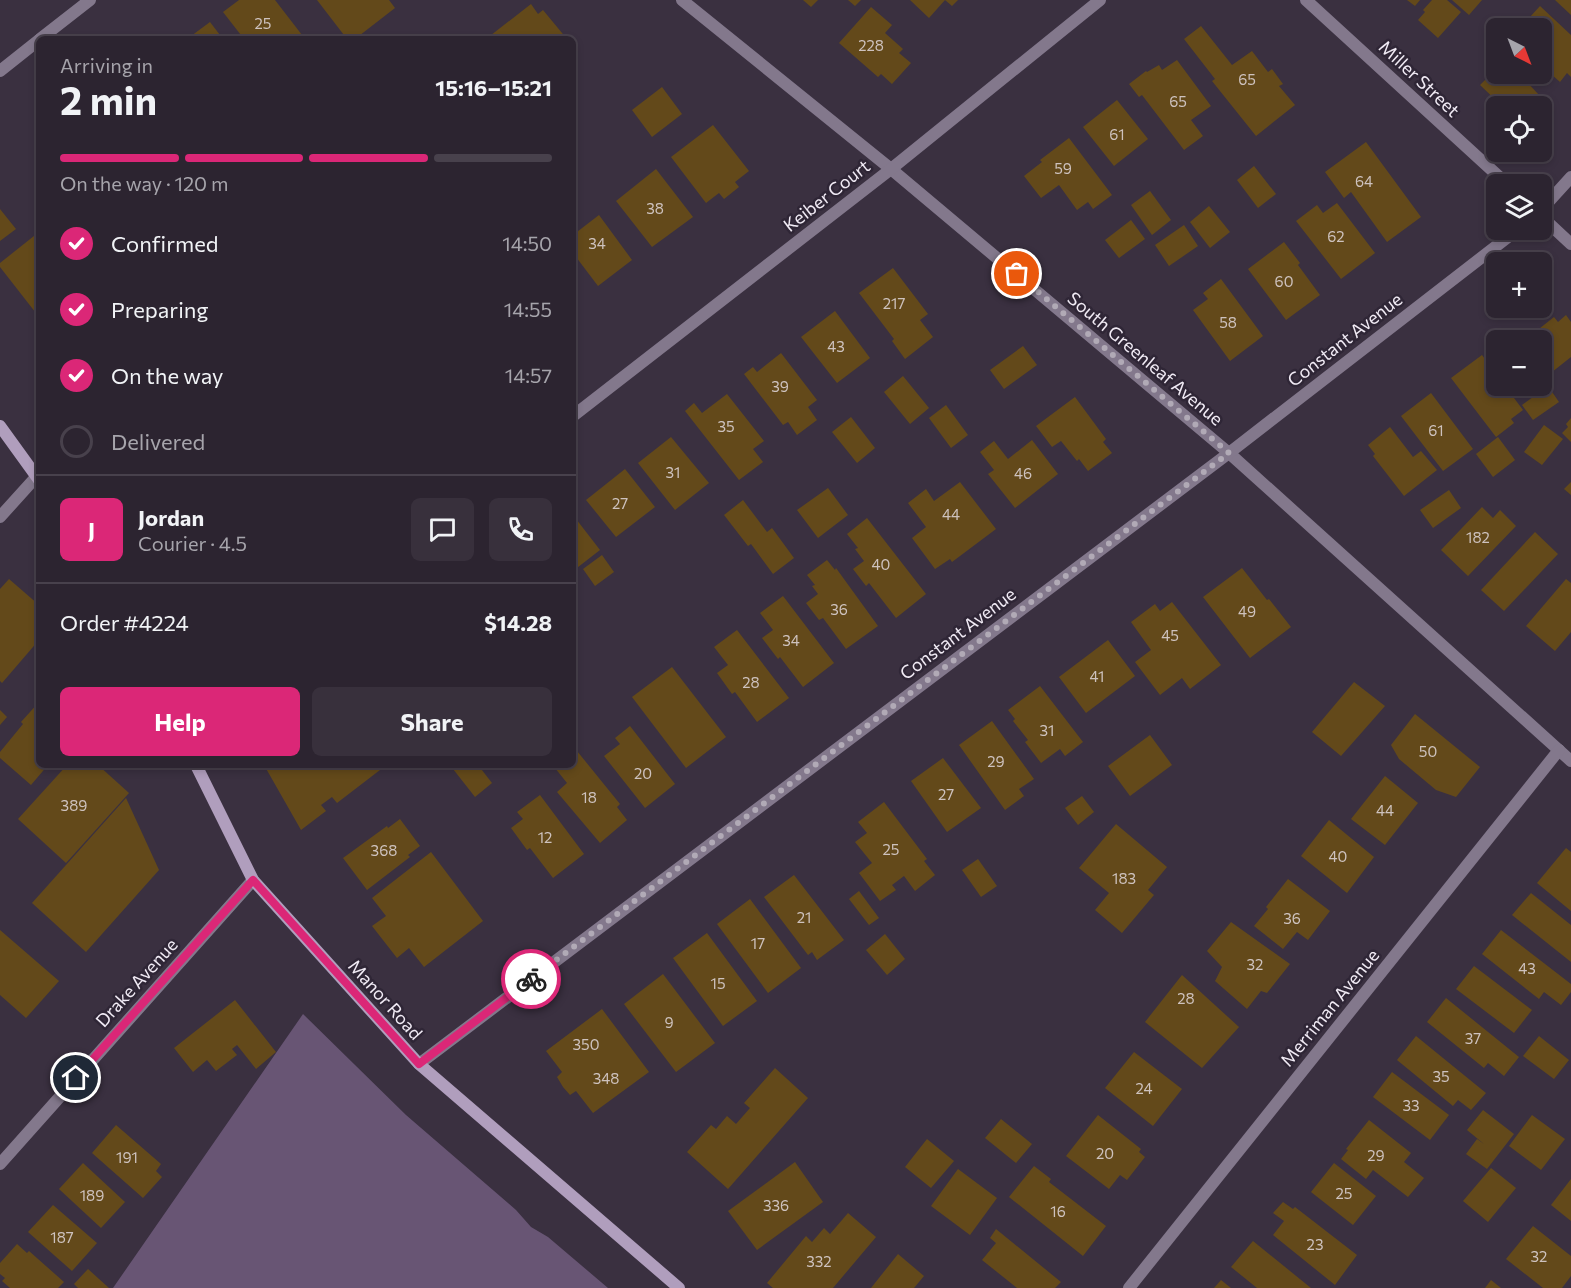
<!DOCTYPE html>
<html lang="en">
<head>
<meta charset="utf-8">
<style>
  body { margin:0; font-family:Commissioner,sans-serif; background:#38303c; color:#f1f3f6; height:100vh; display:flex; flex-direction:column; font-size:22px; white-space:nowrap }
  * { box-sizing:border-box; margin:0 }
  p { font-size:20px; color:#a6a4ab }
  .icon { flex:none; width:33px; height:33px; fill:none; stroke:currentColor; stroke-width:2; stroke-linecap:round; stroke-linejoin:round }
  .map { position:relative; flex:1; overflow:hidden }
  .side { position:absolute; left:36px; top:36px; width:540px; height:732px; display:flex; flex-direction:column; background:#2c2430; border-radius:9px; box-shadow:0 3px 9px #0003,0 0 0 2px #48414c }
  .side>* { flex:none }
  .needle { width:39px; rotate:138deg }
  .tools { position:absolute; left:1486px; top:18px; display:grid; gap:12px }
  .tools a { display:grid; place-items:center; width:66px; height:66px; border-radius:9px; background:#2c2430; box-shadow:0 3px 9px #0003,0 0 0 2px #48414c; font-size:30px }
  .pin { position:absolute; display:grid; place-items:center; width:51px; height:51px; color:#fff; margin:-26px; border:3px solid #fff; border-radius:50%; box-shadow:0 2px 6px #0007 }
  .courier { position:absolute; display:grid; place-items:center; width:60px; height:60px; margin:-30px; border:4px solid #db2777; border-radius:50%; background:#fff; color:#222; box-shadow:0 2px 8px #0007 }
  .summary em { font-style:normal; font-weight:700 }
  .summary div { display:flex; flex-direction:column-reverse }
  .summary { display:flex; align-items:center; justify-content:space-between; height:102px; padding:0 24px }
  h1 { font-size:39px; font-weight:700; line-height:45px }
  .bar { display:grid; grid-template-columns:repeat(4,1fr); gap:9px 6px; align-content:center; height:72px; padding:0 24px }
  .bar i { height:8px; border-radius:4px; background:#48414c }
  .bar .current { background:#db2777 }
  .bar p { grid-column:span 4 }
  .line { display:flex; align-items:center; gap:15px; padding:0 24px; border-top:2px solid #48414c }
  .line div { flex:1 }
  .round { display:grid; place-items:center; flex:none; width:63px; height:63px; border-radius:9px; background:#38303c }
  ol { padding:0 24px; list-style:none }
  li { display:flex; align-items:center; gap:18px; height:66px }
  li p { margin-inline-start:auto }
  li .icon { padding:6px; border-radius:50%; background:#db2777; color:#fff; stroke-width:4 }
  li:last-child { color:#a6a4ab }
  li i { width:33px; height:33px; border:3px solid #48414c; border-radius:50% }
  .primary-button { display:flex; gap:12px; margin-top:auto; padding:12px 24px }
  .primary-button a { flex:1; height:69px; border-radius:9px; background:#db2777; color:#fff; font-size:24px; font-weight:700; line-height:69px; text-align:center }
  .primary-button a+a { background:#38303c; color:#f1f3f6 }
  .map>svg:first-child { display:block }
  .green { fill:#685574 }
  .building { fill:#63491a }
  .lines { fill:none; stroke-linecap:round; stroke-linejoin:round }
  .street { stroke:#83788c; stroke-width:12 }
  .secondary { stroke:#b09ebd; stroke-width:12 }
  .done { stroke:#b1aab6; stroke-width:6; stroke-dasharray:0 10.8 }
  .route { stroke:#db2777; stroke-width:8 }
  .labels { text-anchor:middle; stroke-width:5; stroke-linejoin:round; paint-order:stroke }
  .number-label { font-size:15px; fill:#cec2be }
  .street-label { font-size:18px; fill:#f1ebf5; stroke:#2f2636 }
</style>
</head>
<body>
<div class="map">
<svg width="1571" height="1288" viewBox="0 0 1571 1288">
  <rect width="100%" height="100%" fill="#3a3040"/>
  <path class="green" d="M303,1014L406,1115L516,1210L531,1227L548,1237L608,1288H113Z"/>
  <g class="building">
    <path d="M239,0H275L302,35L297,39H244L223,12Z"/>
    <path d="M317,0H389L395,8L355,39H347Z"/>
    <path d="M803,0H818L811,7Z"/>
    <path d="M848,0H861L855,6Z"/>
    <path d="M910,0H945L929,18Z"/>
    <path d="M945,0H958L952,6Z"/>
    <path d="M1407,0H1420L1415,6Z"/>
    <path d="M1432,0H1447L1461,12L1438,38L1418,20L1425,12L1423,10Z"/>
    <path d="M1452,0H1482L1469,15Z"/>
    <path d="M1555,0H1571V15Z"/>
    <path d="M531,4L538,14L543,10L567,39H486Z"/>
    <path d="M1540,6L1571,35V77L1567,73L1560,82L1542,66V28H1520Z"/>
    <path d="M871,7L892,25L885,33L903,49L899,53L911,63L892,84L881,74L878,77L839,43Z"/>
    <path d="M210,22L223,39H187Z"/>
    <path d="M1201,26L1232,65L1252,51L1268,72L1272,69L1283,84L1279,86L1295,105L1256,136L1212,81L1215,79L1184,39Z"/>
    <path d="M1497,56V74H1532L1525,80L1540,96L1536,100L1543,106H1502L1480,85L1493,72L1487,66Z"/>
    <path d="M1177,60L1211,106L1191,120L1203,136L1184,150L1142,95L1139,97L1129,84L1146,71L1147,72L1159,65L1162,70Z"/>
    <path d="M662,87L682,114L652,137L632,110Z"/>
    <path d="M1117,100L1148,139L1114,166L1083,127Z"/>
    <path d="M713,125L749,171L735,182L739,187L724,199L719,193L706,203L671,157Z"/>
    <path d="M1069,138L1112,195L1093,209L1088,202L1077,210L1059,185L1041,198L1024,176L1042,162L1040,160Z"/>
    <path d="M1366,142L1421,217L1387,242L1351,192L1344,198L1325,172Z"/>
    <path d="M1254,166L1276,194L1258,208L1237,180Z"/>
    <path d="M656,169L693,217L652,247L616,201Z"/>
    <path d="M1150,191L1171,220L1152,235L1131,205Z"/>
    <path d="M1337,203L1375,253L1341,279L1296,221L1317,205L1323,213Z"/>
    <path d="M1209,206L1230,232L1210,248L1190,222Z"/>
    <path d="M0,209L16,229L0,241Z"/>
    <path d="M599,215L632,260L598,286L573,253V235Z"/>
    <path d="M1131,220L1145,239L1119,258L1105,240Z"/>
    <path d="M1184,225L1198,246L1169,266L1155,245Z"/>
    <path d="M39,232V317L0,267V263Z"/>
    <path d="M1284,242L1300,263L1298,265L1320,295L1286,320L1248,269Z"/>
    <path d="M893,268L928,314L920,320L933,337L905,359L892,341L894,339L859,293Z"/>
    <path d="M1221,279L1263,336L1230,361L1193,310L1208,299L1203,293Z"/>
    <path d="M835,311L870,358L837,383L801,337Z"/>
    <path d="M1566,315L1571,322V357L1542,380V340H1525L1554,317L1558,322Z"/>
    <path d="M1023,346L1037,365L1004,389L990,370Z"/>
    <path d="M781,353L817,400L808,407L817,420L797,435L788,422L783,425L744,374L753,367L757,372Z"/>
    <path d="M1482,355L1497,375V386H1505L1523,410L1511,419L1514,423L1496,437L1451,378Z"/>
    <path d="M903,376L929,408L910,424L884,392Z"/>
    <path d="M1548,386L1559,402L1533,420L1522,405Z"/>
    <path d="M1431,393L1473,449L1443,471L1401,416Z"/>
    <path d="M727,394L764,441L753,449L763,462L739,480L685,411L694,403L702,413Z"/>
    <path d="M1075,397L1106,439L1103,442L1112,453L1088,471L1079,459L1077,461L1061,441L1052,447L1036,426Z"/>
    <path d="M946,405L968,435L951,448L929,418Z"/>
    <path d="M851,417L875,448L857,463L832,432Z"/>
    <path d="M1571,418V442L1562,433L1568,427L1566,424Z"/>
    <path d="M1544,425L1563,439L1542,465L1524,452Z"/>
    <path d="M1390,427L1413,457L1421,451L1437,470L1404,496L1373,456L1375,454L1368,445Z"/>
    <path d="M671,437L709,483L675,510L638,463Z"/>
    <path d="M1498,437L1515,460L1493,477L1476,454Z"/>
    <path d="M1032,440L1058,474L1015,508L988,474L994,470L980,452L994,441L1008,459Z"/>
    <path d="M625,469L655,507L616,537L586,500Z"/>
    <path d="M960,482L996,529L952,562L950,559L935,569L912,538L926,527L908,503L926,489L934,501Z"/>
    <path d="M1571,482V495L1564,489Z"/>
    <path d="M828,488L848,515L818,538L797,510Z"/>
    <path d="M1449,490L1461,508L1433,528L1420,510Z"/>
    <path d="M743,500L767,532L772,528L794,558L773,574L751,544L748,546L724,515Z"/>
    <path d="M1482,507L1493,518L1500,510L1516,526L1468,576L1441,550Z"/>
    <path d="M573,515L600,550L573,571Z"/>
    <path d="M867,518L926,594L896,618L869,583L866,586L853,569L864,561L855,549L858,548L847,534Z"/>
    <path d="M1535,532L1558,554L1504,611L1481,590Z"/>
    <path d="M602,555L614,572L595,586L583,569Z"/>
    <path d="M827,560L835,570L836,568L878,626L846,649L823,618L819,620L806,603L818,594L812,586L815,585L807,575Z"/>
    <path d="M1242,568L1267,600L1269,599L1291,627L1250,658L1203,597Z"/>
    <path d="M9,579L39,605V640L2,683L0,681V589Z"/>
    <path d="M1566,579L1571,583V632L1555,651L1526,626Z"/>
    <path d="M783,596L834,663L803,687L780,657L778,659L762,638L773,630L760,613Z"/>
    <path d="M1172,602L1221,665L1190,689L1182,678L1160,695L1135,662L1151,650L1131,622L1155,604L1160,611Z"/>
    <path d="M737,630L789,698L757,722L735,692L732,694L717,673L728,665L714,647Z"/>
    <path d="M1108,640L1135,676L1086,713L1059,677Z"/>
    <path d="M672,667L726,737L686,768L632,697Z"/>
    <path d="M1354,682L1385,706L1341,756L1312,732Z"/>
    <path d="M1040,686L1083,742L1065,756L1060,749L1041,763L1025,742L1028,740L1013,721L1015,719L1008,710Z"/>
    <path d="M39,702V765H48L31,785L0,758V752L23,724L21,722Z"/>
    <path d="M0,710L7,717L0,725Z"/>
    <path d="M1415,714L1480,767L1456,797L1436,790L1399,759L1391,745Z"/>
    <path d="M992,721L1034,779L1019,789L1024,796L1005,810L959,745Z"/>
    <path d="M630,726L675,784L645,808L604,756L620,744L615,738Z"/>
    <path d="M1150,735L1172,765L1130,796L1108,766Z"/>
    <path d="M577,751L620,804L617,807L627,820L600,843L557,792L567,783L555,768L560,765H573V754Z"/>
    <path d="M943,758L981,808L947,832L911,781Z"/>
    <path d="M67,765H98L129,793L66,863L18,819Z"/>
    <path d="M264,765H377L380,770L337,803L332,797L321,805L326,811L301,830Z"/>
    <path d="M459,765H478L492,783L475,797L453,769Z"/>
    <path d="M1385,776L1418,803L1385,845L1351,819Z"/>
    <path d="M540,795L584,854L553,878L530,848L527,850L511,828L523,819L517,812Z"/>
    <path d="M1082,796L1094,812L1078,825L1065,808Z"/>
    <path d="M126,798L159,870L86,952L32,903Z"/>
    <path d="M884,802L927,859L924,861L935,875L915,891L904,876L892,885L896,890L880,901L859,873L872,863L855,842L867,833L858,822Z"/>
    <path d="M400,819L420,846L408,855L410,857L367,890L343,858L387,826L388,828Z"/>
    <path d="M1329,820L1374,857L1347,893L1301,856Z"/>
    <path d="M1116,824L1167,867L1148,890L1154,895L1122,933L1095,910L1109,893L1079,868Z"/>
    <path d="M1566,848L1571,852V911L1537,883Z"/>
    <path d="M431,852L483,921L424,967L409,948L397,958L372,926L386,916L372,898Z"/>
    <path d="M978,859L997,886L981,897L962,870Z"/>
    <path d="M794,875L844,940L817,960L812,952L808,955L764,897Z"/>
    <path d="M1288,879L1330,911L1308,940L1297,932L1283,949L1254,926L1268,909L1266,907Z"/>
    <path d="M859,891L879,918L869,925L849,899Z"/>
    <path d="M1531,893L1571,925V962L1512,915Z"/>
    <path d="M750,899L801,968L768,993L717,924Z"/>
    <path d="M1231,922L1290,964L1267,993L1261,991L1247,1009L1215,981L1222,967L1207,951Z"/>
    <path d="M0,930L59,981L26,1018L0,995Z"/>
    <path d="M1501,930L1571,984V992L1561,1005L1544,992L1539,999L1482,954Z"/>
    <path d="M707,933L757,1001L723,1026L673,958Z"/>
    <path d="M885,934L905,959L887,975L866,950Z"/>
    <path d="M1474,966L1532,1010L1514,1033L1456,989Z"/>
    <path d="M663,974L715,1043L676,1072L624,1004Z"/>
    <path d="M1182,975L1239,1027L1202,1068L1145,1022Z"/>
    <path d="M1446,998L1519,1057L1504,1076L1488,1063L1484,1068L1427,1022Z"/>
    <path d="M235,1000L276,1052L256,1069L237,1045L232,1049L237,1055L216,1071L207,1060L193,1072L174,1048Z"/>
    <path d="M602,1009L649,1072L593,1113L576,1091L570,1095L563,1087L557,1077L562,1072L546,1051Z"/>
    <path d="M1416,1036L1486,1093L1471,1110L1458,1100L1453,1106L1397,1060Z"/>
    <path d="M1539,1036L1569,1060L1554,1079L1523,1056Z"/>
    <path d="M1134,1052L1182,1089L1153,1126L1105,1088Z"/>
    <path d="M775,1068L808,1098L728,1189L687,1152L711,1125L716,1129L727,1116L736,1124L750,1108L744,1103Z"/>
    <path d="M1392,1072L1449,1115L1430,1140L1373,1097Z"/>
    <path d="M1483,1110L1514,1134L1487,1169L1466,1154L1477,1139L1484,1144L1467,1130Z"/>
    <path d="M1098,1115L1141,1149L1139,1152L1145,1157L1127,1180L1120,1175L1109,1189L1066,1156Z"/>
    <path d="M1532,1115L1565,1139L1541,1170L1509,1146Z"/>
    <path d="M1001,1119L1032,1144L1016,1163L985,1138Z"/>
    <path d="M1369,1120L1411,1153L1404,1162L1424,1178L1408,1197L1373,1170L1366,1179L1341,1159L1348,1150L1346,1149Z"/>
    <path d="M116,1125L161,1164L156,1171L162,1177L143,1198L92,1153Z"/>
    <path d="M927,1139L954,1161L931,1188L905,1167Z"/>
    <path d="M795,1162L823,1202L757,1250L728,1211Z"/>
    <path d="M83,1163L125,1202L101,1228L59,1189Z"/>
    <path d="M1334,1163L1376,1196L1353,1225L1311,1192Z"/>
    <path d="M1034,1166L1051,1179L1049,1182L1106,1226L1083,1256L1009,1197Z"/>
    <path d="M1491,1168L1516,1188L1488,1222L1463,1201Z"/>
    <path d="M958,1169L997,1198L970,1235L931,1206Z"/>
    <path d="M1571,1179V1221L1551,1205Z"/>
    <path d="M1283,1202L1293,1209L1295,1207L1357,1255L1335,1285L1273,1235L1284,1221L1273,1213Z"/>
    <path d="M53,1205L97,1243L72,1271L28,1232Z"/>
    <path d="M848,1213L876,1237L833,1288H773L767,1283L806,1236L812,1242L824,1228L830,1234Z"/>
    <path d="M1533,1226L1571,1256V1276L1562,1288H1543L1506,1259Z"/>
    <path d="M996,1229L1061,1282L1055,1288H1017L982,1260L996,1243L990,1238Z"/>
    <path d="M1253,1241L1311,1288H1257L1231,1267Z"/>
    <path d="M17,1244L27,1253L29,1251L64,1282L58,1288H10L2,1281L5,1278L0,1274V1263Z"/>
    <path d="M898,1254L924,1276L914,1288H871Z"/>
    <path d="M88,1269L109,1288H78L74,1284Z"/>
    <path d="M1221,1280L1231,1288H1214Z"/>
    <path d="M1491,1280L1501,1288H1485Z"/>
  </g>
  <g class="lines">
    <g class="street">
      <path d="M682,0L891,169L1229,453L1571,761"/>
      <path d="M1306,0L1507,184"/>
      <path d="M40,39L90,0"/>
      <path d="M0,71L39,40"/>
      <path d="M1542,209L1571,177"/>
      <path d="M1542,217L1571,244"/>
      <path d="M573,416L891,169L1100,0"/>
      <path d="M0,517L37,476"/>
      <path d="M419,1064L1229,453L1517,230"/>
      <path d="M0,1164L253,880"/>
      <path d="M1129,1288L1559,750"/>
    </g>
    <g class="secondary">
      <path d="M0,426L39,480"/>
      <path d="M196,765L253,880L419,1064L679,1288"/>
    </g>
  </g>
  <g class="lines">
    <path class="done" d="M531,979L1229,453L1017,274"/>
    <path class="route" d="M76,1078L253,880L419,1064L531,979"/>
  </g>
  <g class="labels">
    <g class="number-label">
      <text x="263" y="29">25</text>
      <text x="871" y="51">228</text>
      <text x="1247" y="85">65</text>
      <text x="1178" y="107">65</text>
      <text x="1117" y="140">61</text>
      <text x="1063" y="174">59</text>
      <text x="1364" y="187">64</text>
      <text x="655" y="214">38</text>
      <text x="1336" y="242">62</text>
      <text x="597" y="249">34</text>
      <text x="1284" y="287">60</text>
      <text x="894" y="309">217</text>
      <text x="1228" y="328">58</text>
      <text x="836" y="352">43</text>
      <text x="780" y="392">39</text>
      <text x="726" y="432">35</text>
      <text x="1436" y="436">61</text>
      <text x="673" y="478">31</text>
      <text x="1023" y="479">46</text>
      <text x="620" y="509">27</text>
      <text x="951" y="520">44</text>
      <text x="1478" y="543">182</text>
      <text x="881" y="570">40</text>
      <text x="839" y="615">36</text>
      <text x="1247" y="617">49</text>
      <text x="1170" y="641">45</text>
      <text x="791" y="646">34</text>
      <text x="1097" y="682">41</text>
      <text x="751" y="688">28</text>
      <text x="1047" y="736">31</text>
      <text x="1428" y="757">50</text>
      <text x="996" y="767">29</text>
      <text x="643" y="779">20</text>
      <text x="946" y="800">27</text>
      <text x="589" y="803">18</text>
      <text x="74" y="811">389</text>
      <text x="1385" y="816">44</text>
      <text x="545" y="843">12</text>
      <text x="891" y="855">25</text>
      <text x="384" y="856">368</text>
      <text x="1338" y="862">40</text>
      <text x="1124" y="884">183</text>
      <text x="804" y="923">21</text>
      <text x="1292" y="924">36</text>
      <text x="758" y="949">17</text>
      <text x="1255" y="970">32</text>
      <text x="1527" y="974">43</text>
      <text x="718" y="989">15</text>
      <text x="1186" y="1004">28</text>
      <text x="669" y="1028">9</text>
      <text x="1473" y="1044">37</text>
      <text x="586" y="1050">350</text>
      <text x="1441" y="1082">35</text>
      <text x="606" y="1084">348</text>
      <text x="1144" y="1094">24</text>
      <text x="1411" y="1111">33</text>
      <text x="1105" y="1159">20</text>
      <text x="1376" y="1161">29</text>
      <text x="127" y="1163">191</text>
      <text x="1344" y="1199">25</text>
      <text x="92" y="1201">189</text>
      <text x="776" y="1211">336</text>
      <text x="1058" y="1217">16</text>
      <text x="62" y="1243">187</text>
      <text x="1315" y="1250">23</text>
      <text x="1539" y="1262">32</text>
      <text x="819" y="1267">332</text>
    </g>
    <g class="street-label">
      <text transform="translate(1419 79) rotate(43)" y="6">Miller Street</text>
      <text transform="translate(827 196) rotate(-38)" y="6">Keiber Court</text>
      <text transform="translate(1345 340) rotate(-38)" y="6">Constant Avenue</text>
      <text transform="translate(1145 359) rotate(40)" y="6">South Greenleaf Avenue</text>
      <text transform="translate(958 634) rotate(-37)" y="6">Constant Avenue</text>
      <text transform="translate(137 983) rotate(-48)" y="6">Drake Avenue</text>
      <text transform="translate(385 1000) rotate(48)" y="6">Manor Road</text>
      <text transform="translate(1330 1008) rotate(-51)" y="6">Merriman Avenue</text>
    </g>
  </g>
</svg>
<div class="tools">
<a><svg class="needle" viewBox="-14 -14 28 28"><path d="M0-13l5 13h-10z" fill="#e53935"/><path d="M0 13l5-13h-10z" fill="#a6a4ab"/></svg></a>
<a><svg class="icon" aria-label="locate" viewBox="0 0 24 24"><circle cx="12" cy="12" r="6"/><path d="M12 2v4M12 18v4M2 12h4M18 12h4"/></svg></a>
<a><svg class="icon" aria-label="layers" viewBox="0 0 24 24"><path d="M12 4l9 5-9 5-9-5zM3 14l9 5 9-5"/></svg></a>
<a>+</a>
<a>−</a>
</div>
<div class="pin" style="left:1017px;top:274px;background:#ea580c"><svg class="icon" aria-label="bag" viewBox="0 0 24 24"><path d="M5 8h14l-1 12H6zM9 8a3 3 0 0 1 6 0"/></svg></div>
<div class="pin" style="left:76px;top:1078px;background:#1f2937"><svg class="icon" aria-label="home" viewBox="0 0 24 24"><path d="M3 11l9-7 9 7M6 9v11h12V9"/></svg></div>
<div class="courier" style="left:531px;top:979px"><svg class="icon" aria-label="bike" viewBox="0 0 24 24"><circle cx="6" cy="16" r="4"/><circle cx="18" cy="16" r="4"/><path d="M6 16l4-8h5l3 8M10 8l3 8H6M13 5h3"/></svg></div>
<section class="side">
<div class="summary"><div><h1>2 min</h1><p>Arriving in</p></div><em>15:16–15:21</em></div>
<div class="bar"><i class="current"></i><i class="current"></i><i class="current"></i><i></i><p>On the way · 120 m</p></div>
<ol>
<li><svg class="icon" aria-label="check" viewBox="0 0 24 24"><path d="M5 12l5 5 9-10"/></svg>Confirmed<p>14:50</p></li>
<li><svg class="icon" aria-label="check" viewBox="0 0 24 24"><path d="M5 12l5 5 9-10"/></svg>Preparing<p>14:55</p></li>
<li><svg class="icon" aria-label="check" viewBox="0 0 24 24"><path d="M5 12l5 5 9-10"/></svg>On the way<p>14:57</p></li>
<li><i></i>Delivered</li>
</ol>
<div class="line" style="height:108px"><b class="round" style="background:#db2777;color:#fff">J</b><div><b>Jordan</b><p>Courier · 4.5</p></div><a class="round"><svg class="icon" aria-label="chat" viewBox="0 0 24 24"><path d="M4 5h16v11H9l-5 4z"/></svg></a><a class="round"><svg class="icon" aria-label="phone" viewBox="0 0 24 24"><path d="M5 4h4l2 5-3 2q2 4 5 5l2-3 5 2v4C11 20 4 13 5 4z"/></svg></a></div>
<div class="line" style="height:78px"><div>Order #4224</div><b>$14.28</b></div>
<div class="primary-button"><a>Help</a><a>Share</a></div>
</section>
</div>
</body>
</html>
